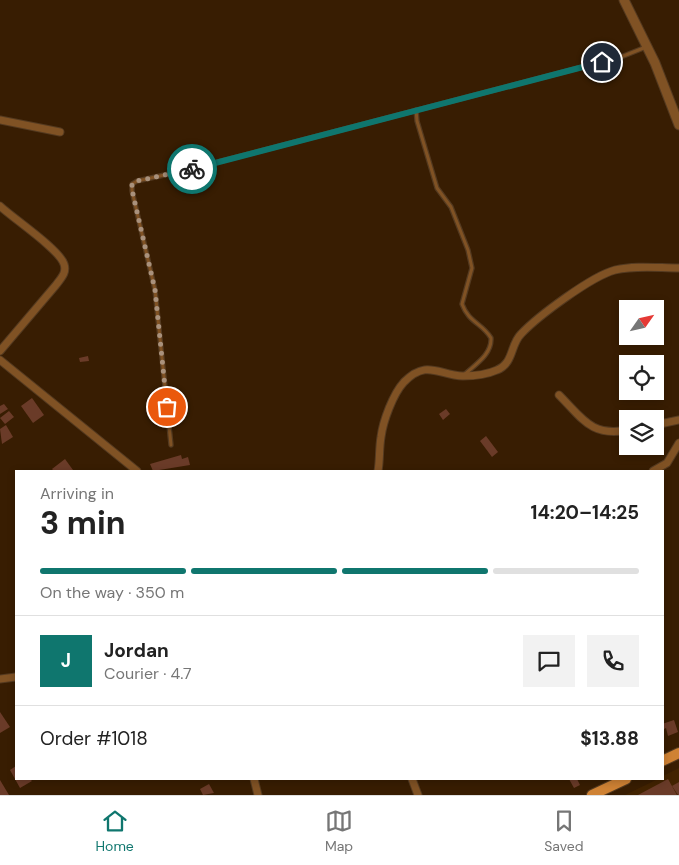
<!DOCTYPE html>
<html lang="en">
<head>
<meta charset="utf-8">
<style>
  body { margin:0; font-family:"DM Sans",sans-serif; background:#f2f2f2; color:#222; height:100vh; display:flex; flex-direction:column; font-size:19px; white-space:nowrap }
  * { box-sizing:border-box; margin:0 }
  p { font-size:16px; color:#767676 }
  .icon { flex:none; width:28px; height:28px; fill:none; stroke:currentColor; stroke-width:2; stroke-linecap:round; stroke-linejoin:round }
  .map { position:relative; flex:1; overflow:hidden }
  .details { position:absolute; left:15px; top:470px; width:649px; height:310px; display:flex; flex-direction:column; background:#fff; border-radius:0px; box-shadow:0 2px 8px #0003 }
  .details>* { flex:none }
  .needle { width:32px; rotate:56deg }
  .fabs { position:absolute; left:619px; top:300px; display:grid; gap:10px }
  .fabs a { display:grid; place-items:center; width:45px; height:45px; border-radius:0px; background:#fff; box-shadow:0 2px 8px #0003; font-size:25px }
  .pin { position:absolute; display:grid; place-items:center; width:42px; height:42px; color:#fff; margin:-21px; border:2px solid #fff; border-radius:50%; box-shadow:0 1px 5px #0007 }
  .courier { position:absolute; display:grid; place-items:center; width:50px; height:50px; margin:-25px; border:4px solid #0f766e; border-radius:50%; background:#fff; color:#222; box-shadow:0 1px 6px #0007 }
  .summary em { font-style:normal; font-weight:700 }
  .summary div { display:flex; flex-direction:column-reverse }
  .summary { display:flex; align-items:center; justify-content:space-between; height:85px; padding:0 25px }
  h1 { font-size:32px; font-weight:700; line-height:38px }
  .bar { display:grid; grid-template-columns:repeat(4,1fr); gap:8px 5px; align-content:center; height:60px; padding:0 25px }
  .bar i { height:6px; border-radius:4px; background:#e0e0e0 }
  .bar .selected { background:#0f766e }
  .bar p { grid-column:span 4 }
  .line { display:flex; align-items:center; gap:12px; padding:0 25px; border-top:1px solid #e0e0e0 }
  .line div { flex:1 }
  .round { display:grid; place-items:center; flex:none; width:52px; height:52px; border-radius:0px; background:#f2f2f2 }
  .tabs { display:flex; justify-content:space-around; align-items:center; height:70px; border-top:1px solid #e0e0e0; background:#fff; font-size:14px; color:#767676 }
  .tabs a { display:grid; justify-items:center; gap:2px }
  .tabs .selected { color:#0f766e }
  .map>svg:first-child { display:block }
  .built { fill:#422300 }
  .building { fill:#6a3b28 }
  .lines { fill:none; stroke-linecap:round; stroke-linejoin:round }
  .service-casing { stroke:#543a20; stroke-width:5.5 }
  .minor-casing { stroke:#543a20; stroke-width:9 }
  .tertiary-casing { stroke:#543a20; stroke-width:11 }
  .primary-casing { stroke:#543a20; stroke-width:12 }
  .service { stroke:#805224; stroke-width:3 }
  .minor { stroke:#805224; stroke-width:7 }
  .tertiary { stroke:#805224; stroke-width:9 }
  .primary { stroke:#cf8234; stroke-width:10 }
  .done { stroke:#a9917c; stroke-width:5; stroke-dasharray:0 9 }
  .route { stroke:#0f766e; stroke-width:6 }
</style>
</head>
<body>
<div class="map">
<svg width="679" height="795" viewBox="0 0 679 795">
  <rect width="100%" height="100%" fill="#381d02"/>
  <path class="built" d="M679,768V795H625L658,779H662L663,776Z"/>
  <g class="building">
    <path d="M88,356L89,361L80,362L79,358Z"/>
    <path d="M32,398L44,415L33,423L21,406Z"/>
    <path d="M4,404L8,409L0,414V406Z"/>
    <path d="M446,409L450,414L443,420L439,414Z"/>
    <path d="M9,411L14,417L5,424L0,418Z"/>
    <path d="M6,425L13,437L2,444L0,429Z"/>
    <path d="M486,436L498,452L492,457L480,441Z"/>
    <path d="M181,455L182,459L188,457L190,465L153,471L150,464Z"/>
    <path d="M65,459L73,470L54,471L52,469Z"/>
    <path d="M0,712L10,727L0,733Z"/>
    <path d="M674,720L678,732L668,736L666,728L662,730V724Z"/>
    <path d="M16,766V779H30L32,781L20,788L10,770Z"/>
    <path d="M569,779H577L580,785L574,788Z"/>
    <path d="M668,779L677,795H638Z"/>
    <path d="M0,780L9,795H0Z"/>
    <path d="M679,782V795H678L672,786Z"/>
    <path d="M209,784L214,793L203,795L200,789Z"/>
  </g>
  <g class="lines">
    <g class="service-casing">
      <g id="service">
        <path d="M416,110L417,121L437,188L451,207L468,250L472,268L462,304C469,323 482,323 491,338C492,354 476,364 465,374"/>
        <path d="M171,445L155,290L132,191V184L137,181L187,170L621,57L646,47"/>
      </g>
    </g>
    <g class="minor-casing">
      <g id="minor">
        <path d="M0,120L60,132"/>
        <path d="M0,206C14,219 59,249 64,264C67,273 61,278 56,285L0,351"/>
        <path d="M0,360L137,471"/>
        <path d="M559,395C583,419 591,437 628,430"/>
        <path d="M655,425L679,420"/>
        <path d="M378,471C380,460 379,449 381,437C383,421 393,394 404,382C427,359 438,375 463,376C474,376 488,374 497,370C514,363 510,345 521,334C538,316 592,276 615,270C636,265 658,268 679,268"/>
        <path d="M653,471L667,463L679,443"/>
        <path d="M0,679L16,677"/>
        <path d="M254,779L258,795"/>
        <path d="M412,779L418,795"/>
      </g>
    </g>
    <g class="tertiary-casing">
      <path id="tertiary" d="M624,0L655,63L679,125"/>
    </g>
    <g class="primary-casing">
      <g id="primary">
        <path d="M662,761L679,753"/>
        <path d="M592,795L626,779"/>
      </g>
    </g>
    <use href="#service" class="service"/>
    <use href="#minor" class="minor"/>
    <use href="#tertiary" class="tertiary"/>
    <use href="#primary" class="primary"/>
  </g>
  <g class="lines">
    <path class="done" d="M167,407L155,290L132,190V184L137,181L192,169"/>
    <path class="route" d="M192,169L602,62"/>
  </g>
</svg>
<div class="fabs">
<a><svg class="needle" viewBox="-14 -14 28 28"><path d="M0-13l5 13h-10z" fill="#e53935"/><path d="M0 13l5-13h-10z" fill="#767676"/></svg></a>
<a><svg class="icon" aria-label="locate" viewBox="0 0 24 24"><circle cx="12" cy="12" r="6"/><path d="M12 2v4M12 18v4M2 12h4M18 12h4"/></svg></a>
<a><svg class="icon" aria-label="layers" viewBox="0 0 24 24"><path d="M12 4l9 5-9 5-9-5zM3 14l9 5 9-5"/></svg></a>
</div>
<div class="pin" style="left:167px;top:407px;background:#ea580c"><svg class="icon" aria-label="bag" viewBox="0 0 24 24"><path d="M5 8h14l-1 12H6zM9 8a3 3 0 0 1 6 0"/></svg></div>
<div class="pin" style="left:602px;top:62px;background:#1f2937"><svg class="icon" aria-label="home" viewBox="0 0 24 24"><path d="M3 11l9-7 9 7M6 9v11h12V9"/></svg></div>
<div class="courier" style="left:192px;top:169px"><svg class="icon" aria-label="bike" viewBox="0 0 24 24"><circle cx="6" cy="16" r="4"/><circle cx="18" cy="16" r="4"/><path d="M6 16l4-8h5l3 8M10 8l3 8H6M13 5h3"/></svg></div>
<section class="details">
<div class="summary"><div><h1>3 min</h1><p>Arriving in</p></div><em>14:20–14:25</em></div>
<div class="bar"><i class="selected"></i><i class="selected"></i><i class="selected"></i><i></i><p>On the way · 350 m</p></div>
<div class="line" style="height:90px"><b class="round" style="background:#0f766e;color:#fff">J</b><div><b>Jordan</b><p>Courier · 4.7</p></div><a class="round"><svg class="icon" aria-label="chat" viewBox="0 0 24 24"><path d="M4 5h16v11H9l-5 4z"/></svg></a><a class="round"><svg class="icon" aria-label="phone" viewBox="0 0 24 24"><path d="M5 4h4l2 5-3 2q2 4 5 5l2-3 5 2v4C11 20 4 13 5 4z"/></svg></a></div>
<div class="line" style="height:65px"><div>Order #1018</div><b>$13.88</b></div>
</section>
</div>
<nav class="tabs">
<a class="selected"><svg class="icon" aria-label="home" viewBox="0 0 24 24"><path d="M3 11l9-7 9 7M6 9v11h12V9"/></svg>Home</a>
<a><svg class="icon" aria-label="map" viewBox="0 0 24 24"><path d="M3 6l6-2 6 2 6-2v14l-6 2-6-2-6 2zM9 4v14M15 6v14"/></svg>Map</a>
<a><svg class="icon" aria-label="saved" viewBox="0 0 24 24"><path d="M7 4h10v16l-5-4-5 4z"/></svg>Saved</a>
</nav>
</body>
</html>
